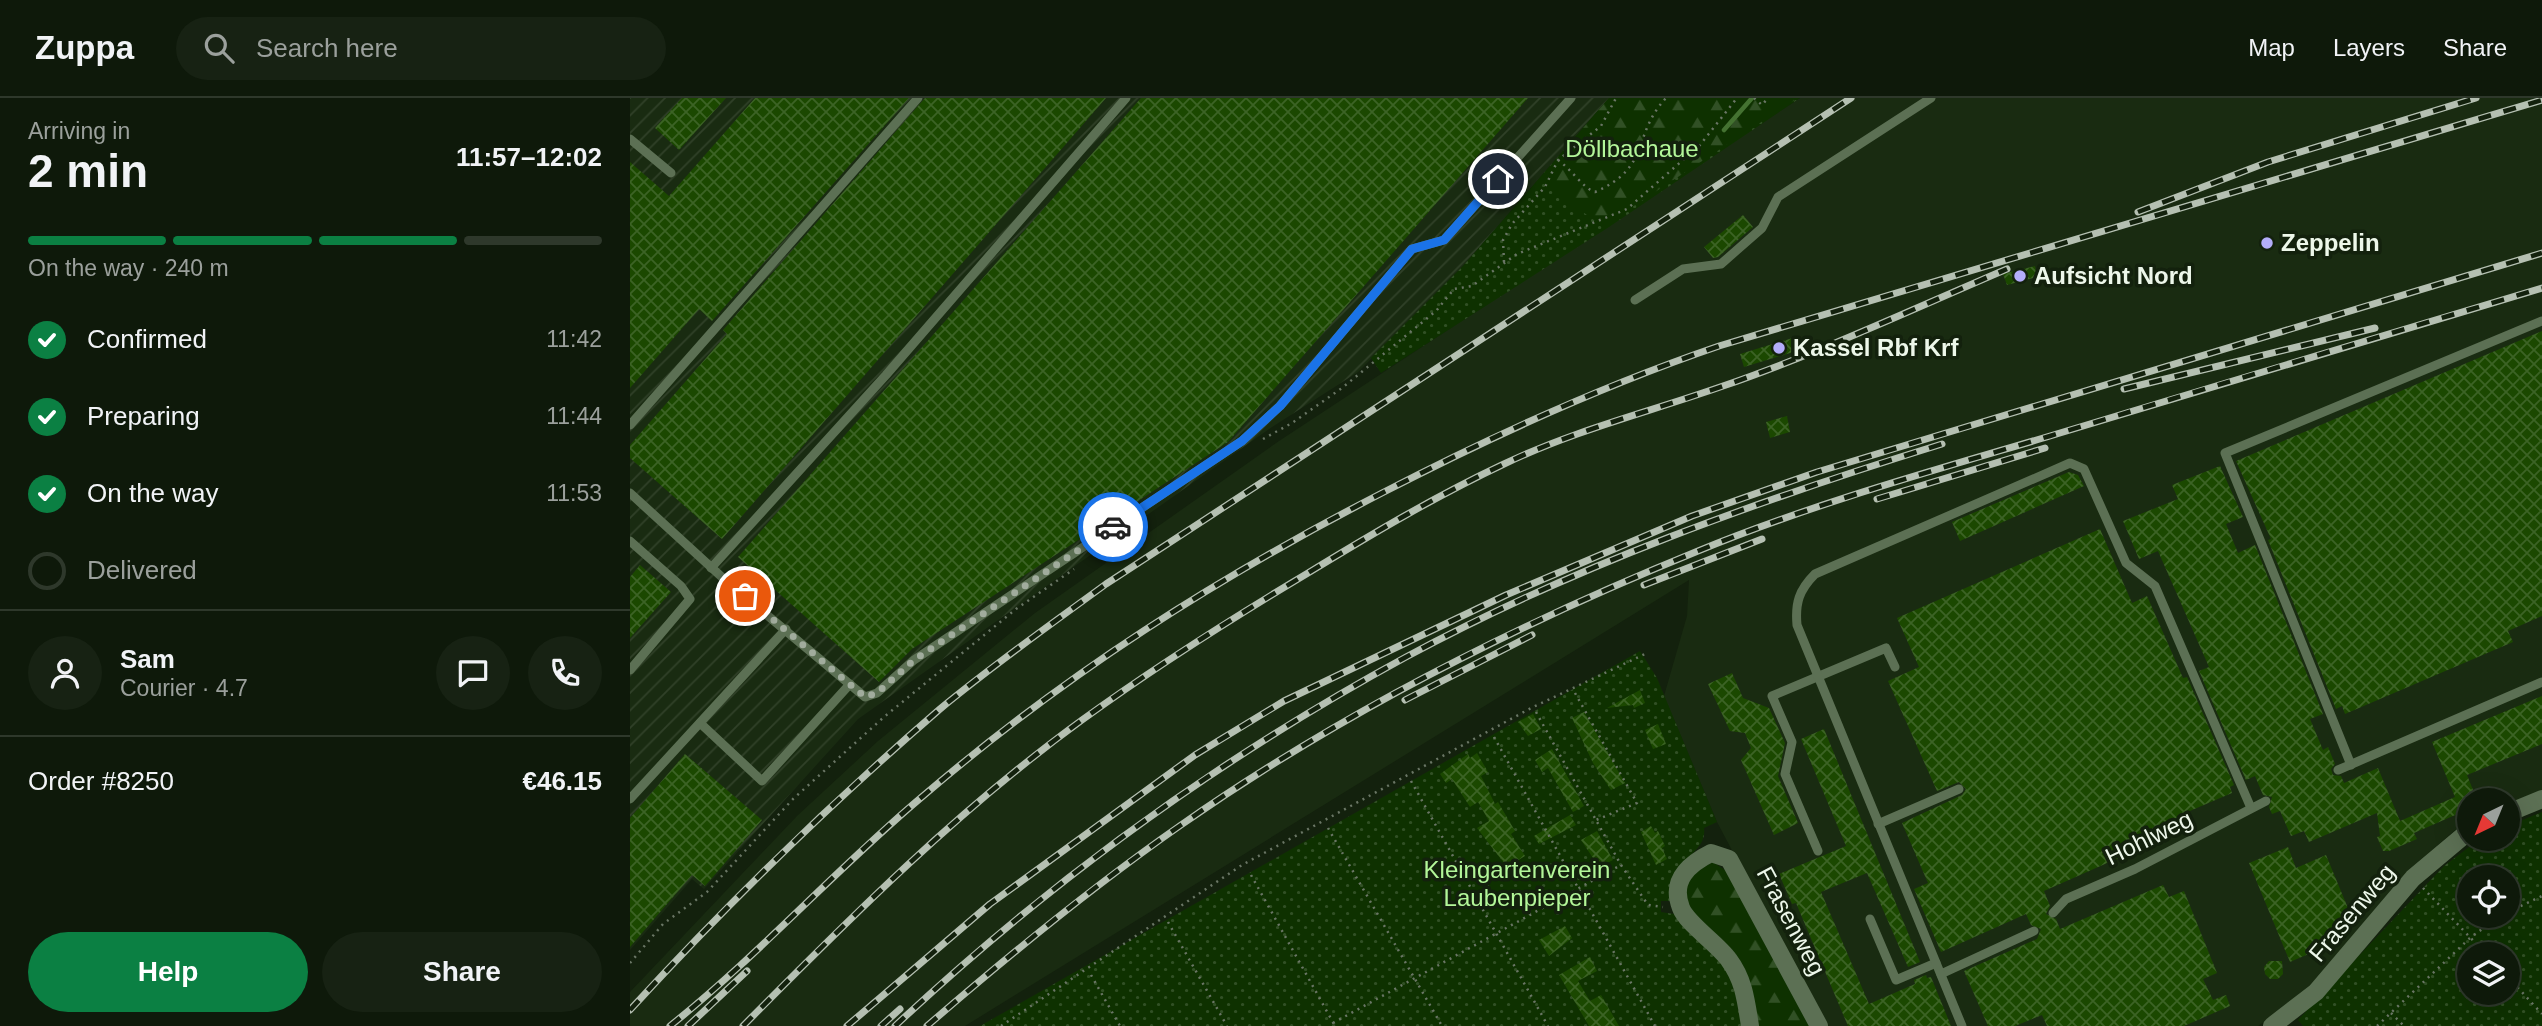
<!DOCTYPE html>
<html lang="en">
<head>
<meta charset="utf-8">
<style>
  body { margin:0; font-family:Helvetica,sans-serif; background:#172213; color:#f1f3f6; height:100vh; display:flex; flex-direction:column; font-size:26px; white-space:nowrap }
  * { box-sizing:border-box; margin:0 }
  p { font-size:23px; color:#9ba09c }
  .icon { flex:none; width:38px; height:38px; fill:none; stroke:currentColor; stroke-width:2; stroke-linecap:round; stroke-linejoin:round }
  .map { position:relative; flex:1; overflow:hidden }
  .details { display:flex; flex-direction:column; background:#0e190a; width:630px }
  .details>* { flex:none }
  .needle { width:46px; rotate:223deg }
  .buttons { position:absolute; left:1827px; top:690px; display:grid; gap:14px }
  .buttons a { display:grid; place-items:center; width:63px; height:63px; border-radius:50%; background:#0e190a; box-shadow:0 7px 28px #0002,0 0 0 2px #2e382b; font-size:35px }
  .pin { position:absolute; display:grid; place-items:center; width:60px; height:60px; color:#fff; margin:-30px; border:4px solid #fff; border-radius:50%; box-shadow:0 2px 7px #0007 }
  .courier { position:absolute; display:grid; place-items:center; width:70px; height:70px; margin:-35px; border:5px solid #1a73e8; border-radius:50%; background:#fff; color:#222; box-shadow:0 2px 9px #0007 }
  .overview em { font-style:normal; font-weight:700 }
  .overview div { display:flex; flex-direction:column-reverse }
  .overview { display:flex; align-items:center; justify-content:space-between; height:119px; padding:0 28px }
  h1 { font-size:46px; font-weight:700; line-height:52px }
  .bar { display:grid; grid-template-columns:repeat(4,1fr); gap:10px 7px; align-content:center; height:84px; padding:0 28px }
  .bar i { height:9px; border-radius:5px; background:#2e382b }
  .bar .current { background:#0b8043 }
  .bar p { grid-column:span 4 }
  .line { display:flex; align-items:center; gap:18px; padding:0 28px; border-top:2px solid #2e382b }
  .line div { flex:1 }
  .round { display:grid; place-items:center; flex:none; width:74px; height:74px; border-radius:37px; background:#172213 }
  ol { padding:0 28px; list-style:none }
  li { display:flex; align-items:center; gap:21px; height:77px }
  li p { margin-inline-start:auto }
  li .icon { padding:7px; border-radius:50%; background:#0b8043; color:#fff; stroke-width:4 }
  li:last-child { color:#9ba09c }
  li i { width:38px; height:38px; border:4px solid #2e382b; border-radius:50% }
  .primary-button { display:flex; gap:14px; margin-top:auto; padding:14px 28px }
  .primary-button a { flex:1; height:80px; border-radius:42px; background:#0b8043; color:#fff; font-size:28px; font-weight:700; line-height:80px; text-align:center }
  .primary-button a+a { background:#172213; color:#f1f3f6 }
  header { display:flex; align-items:center; gap:42px; box-sizing:border-box; height:98px; padding:0 35px; background:#0e190a; border-bottom:2px solid #2e382b }
  header strong { font-size:33px }
  nav { display:flex; gap:38px; margin-inline-start:auto; font-size:24px }
  .search { width:490px; height:63px; background:#172213; display:flex; align-items:center; gap:18px; box-sizing:border-box; padding:0 24px; border-radius:38px; color:#9ba09c; font-size:26px }
  main { display:flex; flex:1; min-height:0 }
  .map>svg:first-child { display:block }
  .built { fill:#192b11 }
  .industrial { fill:url(#industrial-furrows) }
  .green { fill:url(#green-dots); fill-rule:evenodd }
  .forest { fill:url(#forest-firs) }
  .lines { fill:none; stroke-linecap:round; stroke-linejoin:round }
  .stream { stroke:#447231; stroke-width:4.5 }
  .building { fill:url(#building-cross-hatch) }
  .path { stroke:#6a7665; stroke-width:2.5; stroke-dasharray:2 5; stroke-linecap:butt }
  .lane { stroke:#5c7054; stroke-width:9 }
  .street { stroke:#5c7054; stroke-width:18 }
  .rail-casing { stroke:#b5c0b2; stroke-width:7 }
  .rail { stroke:#13210d; stroke-width:4.5; stroke-dasharray:13; stroke-linecap:butt }
  .done { stroke:#a1ac9d; stroke-width:7; stroke-dasharray:0 12.6 }
  .route { stroke:#1a73e8; stroke-width:9 }
  .poi-dot { fill:#b3adf9; stroke:#13210d; stroke-width:2.5 }
  .labels { text-anchor:middle; stroke-width:7; stroke-linejoin:round; paint-order:stroke }
  .park-label { font-size:24px; fill:#b3f699; stroke:#13210d }
  .poi-label { font-size:24px; font-weight:bold; fill:#edf7ea; stroke:#13210d; text-anchor:start }
  .street-label { font-size:24px; fill:#edf7ea; stroke:#13210d }
</style>
</head>
<body>
<header>
<strong>Zuppa</strong>
<div class="search"><svg class="icon" aria-label="search" viewBox="0 0 24 24"><circle cx="10" cy="10" r="6"/><path d="M15 15l6 6"/></svg>Search here</div>
<nav><a>Map</a><a>Layers</a><a>Share</a></nav>
</header>
<main>
<section class="details">
<div class="overview"><div><h1>2 min</h1><p>Arriving in</p></div><em>11:57–12:02</em></div>
<div class="bar"><i class="current"></i><i class="current"></i><i class="current"></i><i></i><p>On the way · 240 m</p></div>
<ol>
<li><svg class="icon" aria-label="check" viewBox="0 0 24 24"><path d="M5 12l5 5 9-10"/></svg>Confirmed<p>11:42</p></li>
<li><svg class="icon" aria-label="check" viewBox="0 0 24 24"><path d="M5 12l5 5 9-10"/></svg>Preparing<p>11:44</p></li>
<li><svg class="icon" aria-label="check" viewBox="0 0 24 24"><path d="M5 12l5 5 9-10"/></svg>On the way<p>11:53</p></li>
<li><i></i>Delivered</li>
</ol>
<div class="line" style="height:126px"><a class="round"><svg class="icon" aria-label="person" viewBox="0 0 24 24"><circle cx="12" cy="8" r="4"/><path d="M4 21q1-7 8-7t8 7"/></svg></a><div><b>Sam</b><p>Courier · 4.7</p></div><a class="round"><svg class="icon" aria-label="chat" viewBox="0 0 24 24"><path d="M4 5h16v11H9l-5 4z"/></svg></a><a class="round"><svg class="icon" aria-label="phone" viewBox="0 0 24 24"><path d="M5 4h4l2 5-3 2q2 4 5 5l2-3 5 2v4C11 20 4 13 5 4z"/></svg></a></div>
<div class="line" style="height:91px"><div>Order #8250</div><b>€46.15</b></div>
<div class="primary-button"><a>Help</a><a>Share</a></div>
</section>
<div class="map">
<svg width="1912" height="928" viewBox="0 0 1912 928">
  <defs>
    <pattern id="industrial-furrows" width="10" height="10" patternUnits="userSpaceOnUse" patternTransform="scale(1.75)"><rect width="10" height="10" fill="#192b11"/><path d="M-1 1l2-2M0 10L10 0M9 11l2-2" fill="none" stroke="#304028"/></pattern>
    <pattern id="green-dots" width="8" height="8" patternUnits="userSpaceOnUse" patternTransform="scale(1.75)"><rect width="8" height="8" fill="#0e3100"/><path d="M2 2h.1M6 6h.1" fill="none" stroke="#315025" stroke-width="1.8" stroke-linecap="round"/></pattern>
    <pattern id="forest-firs" width="22" height="20" patternUnits="userSpaceOnUse" patternTransform="scale(1.75)"><rect width="22" height="20" fill="#0e3100"/><path d="M5 1l3.5 6h-7zM16 11l3.5 6h-7z" fill="#315025"/></pattern>
    <pattern id="building-cross-hatch" width="8" height="8" patternUnits="userSpaceOnUse" patternTransform="scale(1.75)"><rect width="8" height="8" fill="#1b4800"/><path d="M0 0l8 8M0 8l8-8" fill="none" stroke="#3c6325"/></pattern>
  </defs>
  <rect width="100%" height="100%" fill="#13210d"/>
  <path class="built" d="M1170,0H1912V692L1878,706V702H1839V723L1824,733L1779,772L1683,888L1628,928H1195L1087,724L1034,598L1057,518L1059,482L335,928H0V894L167,718L248,643L405,515L649,343Z"/>
  <path class="industrial" d="M0,0H979L833,168L728,274L639,331L228,621L74,791L62,781L0,852Z"/>
  <g class="green">
    <path d="M979,0H1170L979,129L751,275L741,260L833,168Z"/>
    <path d="M1010,553L1027,580L1087,724L1074,730C1078,757 1038,759 1040,803H1031V814L1044,816L1094,868L1106,888L1112,928H350Z"/>
    <path d="M1912,714V928H1673L1668,922L1814,768L1851,740H1878V728ZM1839,779H1878V817H1839ZM1839,856H1878V894H1839Z"/>
  </g>
  <g class="forest">
    <path d="M979,0H1168L978,125L964,122L908,82Z"/>
    <path d="M1083,764L1102,777L1181,928H1125L1119,884L1060,812L1054,791L1064,774Z"/>
  </g>
  <g class="lines">
    <path class="stream" d="M1094,32L1122,0"/>
  </g>
  <g class="building">
    <path d="M52,0H96L49,52L25,30Z"/>
    <path d="M125,0H279L82,223L69,211L0,290V64L39,98Z"/>
    <path d="M295,0H476L92,441L0,360V347L97,236L93,232Z"/>
    <path d="M511,0H898L598,344L282,551L249,584L108,459Z"/>
    <path d="M1113,117L1123,129L1088,159L1083,160L1074,149Z"/>
    <path d="M1405,168L1407,179L1377,187L1373,176Z"/>
    <path d="M1912,233V518L1878,533L1883,544L1715,616L1712,608L1706,611L1638,442L1641,441L1606,363Z"/>
    <path d="M1166,239L1170,252L1114,269L1110,256Z"/>
    <path d="M1157,318L1160,334L1140,340L1136,324Z"/>
    <path d="M1590,368L1613,419L1596,426L1608,455L1625,447L1693,616L1680,621L1693,652L1698,649L1705,666L1701,671L1703,677L1711,678L1714,685L1748,670L1770,723L1825,699L1802,644L1912,598V646L1837,677L1847,702H1839V711L1784,735L1787,741L1759,753H1753L1747,739L1750,738L1747,715L1679,744L1674,733L1661,738L1650,713L1642,716L1639,709L1642,699L1633,697L1625,678L1616,682L1569,573L1579,569L1528,453L1509,461L1493,423L1548,401L1542,387Z"/>
    <path d="M1439,374L1448,377L1454,388L1330,443L1322,424Z"/>
    <path d="M1470,431L1502,505L1517,498L1553,580L1557,579L1604,687L1600,689L1602,695L1548,718L1554,731L1414,793L1420,808L1416,816L1426,821L1430,831L1533,787L1539,799L1554,793L1587,875L1573,881L1583,902L1596,897L1600,908L1554,928H1417L1412,917L1385,928H1358L1334,873L1407,841L1411,831L1401,827L1396,816L1311,854L1284,791L1298,785L1272,725L1332,697L1336,691L1329,684L1307,693L1258,583L1289,569L1267,520Z"/>
    <path d="M10,467L41,494L0,540V479Z"/>
    <path d="M1102,575L1113,600L1139,610L1155,645L1148,678L1168,725L1144,737L1111,662L1121,650L1115,635L1100,633L1078,586Z"/>
    <path d="M1010,592L1015,605L1004,610L1003,607L977,610Z"/>
    <path d="M954,614L995,685L981,692L963,665L942,620Z"/>
    <path d="M903,616L911,631L898,638L888,624Z"/>
    <path d="M1028,626L1036,646L1023,651L1015,632Z"/>
    <path d="M1194,631L1290,864L1278,869L1237,775L1191,794L1239,906L1285,886L1284,882L1296,877L1297,880L1301,879L1321,928H1218L1166,805L1162,806L1149,776L1216,748L1171,641Z"/>
    <path d="M922,651L954,708L943,714L918,670L912,674L905,662Z"/>
    <path d="M847,655L858,674L851,678L865,706L868,704L885,733L881,736L895,758L877,769L847,730L859,723L848,704L840,709L822,681L816,685L810,676L838,656L840,660Z"/>
    <path d="M55,656L132,722L75,788L62,777L0,849V720Z"/>
    <path d="M940,717L946,727L909,746L904,738Z"/>
    <path d="M1021,728L1025,735L1028,733L1035,748L1032,750L1037,761L1026,767L1011,734Z"/>
    <path d="M967,733L983,762L969,769L951,742Z"/>
    <path d="M1658,749L1666,770L1696,757L1720,815L1697,848L1660,864L1619,765Z"/>
    <path d="M935,828L942,840L919,858L909,842Z"/>
    <path d="M960,859L967,873L948,883L960,903L971,897L989,928H959L929,877Z"/>
    <path d="M1639,863H1652L1653,876L1648,881H1640L1635,876L1634,869Z"/>
  </g>
  <g class="lines">
    <g class="path">
      <path d="M1124,0L1132,7L1138,0"/>
      <path d="M928,62C941,71 954,91 965,94C1022,69 1001,38 1036,0"/>
      <path d="M874,164L873,142L882,126L915,89L928,62L971,28L986,0"/>
      <path d="M633,341L662,325L712,290L806,213L824,191L842,188L887,156L997,111L1070,47L1107,0"/>
      <path d="M945,595L1007,705L966,722"/>
      <path d="M906,614L991,767L1018,807L1033,809"/>
      <path d="M864,639L1025,928"/>
      <path d="M781,683L918,928"/>
      <path d="M698,730L812,928"/>
      <path d="M621,777L705,928"/>
      <path d="M1793,790L1856,856"/>
      <path d="M1878,814L1912,798"/>
      <path d="M538,824L597,928"/>
      <path d="M0,865L33,826L77,794L163,701L254,619L386,511L444,471"/>
      <path d="M461,877L490,928"/>
      <path d="M1878,879L1912,916"/>
      <path d="M1761,915L1774,928"/>
      <path d="M703,925L991,767"/>
      <path d="M371,928L612,767L903,609L1015,556"/>
      <path d="M1747,928L1841,839L1872,817"/>
    </g>
    <g class="lane">
      <path d="M0,41L41,75"/>
      <path d="M1005,202L1053,171L1091,166L1132,130L1148,99L1301,0"/>
      <path d="M0,327L288,0"/>
      <path d="M0,395L94,481L235,599L247,595L284,562L612,343L650,308L782,151L814,142L941,0"/>
      <path d="M0,443L51,488L60,501L0,572"/>
      <path d="M81,470L256,277L496,0"/>
      <path d="M70,625L132,683L220,586"/>
      <path d="M1721,667L1595,355L1912,223"/>
      <path d="M1708,672L1912,584"/>
      <path d="M0,701L156,531"/>
      <path d="M1248,726L1329,691"/>
      <path d="M1188,753L1155,676L1162,644L1142,598L1256,550L1265,569"/>
      <path d="M1423,815L1436,801L1505,771L1636,703"/>
      <path d="M1240,821L1266,882L1306,865"/>
      <path d="M1311,876L1404,833"/>
      <path d="M1332,928L1167,527C1165,505 1169,492 1185,476L1440,365L1454,371L1496,465L1525,488L1621,710"/>
    </g>
    <g class="street">
      <path d="M1878,715L1912,701"/>
      <path d="M1120,928C1116,903 1114,882 1099,862C1088,846 1057,826 1051,810C1040,782 1059,766 1081,755L1099,761L1189,928"/>
      <path d="M1642,928L1686,894L1783,780L1839,733"/>
    </g>
    <g class="rail-casing">
      <g id="rail">
        <path d="M1508,114L1638,64L1846,0"/>
        <path d="M1494,291L1745,230"/>
        <path d="M1247,401L1415,350"/>
        <path d="M1014,487L1132,441"/>
        <path d="M775,602L902,537"/>
        <path d="M0,912C97,806 201,705 310,611C363,567 420,527 476,486L1221,0"/>
        <path d="M40,928C129,857 206,771 293,698C437,575 585,481 752,395C862,338 972,288 1089,248L1912,2"/>
        <path d="M58,928L117,873"/>
        <path d="M113,928C220,820 328,712 452,622C525,569 601,521 678,475C742,436 806,398 874,366C945,332 1019,314 1093,288C1189,255 1283,211 1377,171"/>
        <path d="M217,928L360,806L565,657L654,603L876,497L1062,418L1187,374L1912,155"/>
        <path d="M251,928L270,911"/>
        <path d="M265,928C420,783 590,660 776,559C944,468 1130,402 1312,346"/>
        <path d="M297,928C379,857 462,789 551,727C711,615 888,526 1068,453C1182,406 1302,373 1420,338C1584,288 1748,239 1912,190"/>
      </g>
    </g>
    <use href="#rail" class="rail"/>
  </g>
  <g class="lines">
    <path class="done" d="M115,498L235,599L247,595L284,562L483,429"/>
    <path class="route" d="M483,429L612,343L650,308L782,151L814,142L868,81"/>
  </g>
  <g class="poi-dot">
    <circle cx="1637" cy="145" r="7"/>
    <circle cx="1390" cy="178" r="7"/>
    <circle cx="1149" cy="250" r="7"/>
  </g>
  <g class="labels">
    <g class="park-label">
      <text x="1002" y="59">Döllbachaue</text>
      <text x="887" y="780">Kleingartenverein<tspan x="887" dy="28">Laubenpieper</tspan></text>
    </g>
    <g class="poi-label">
      <text x="1651" y="153">Zeppelin</text>
      <text x="1404" y="186">Aufsicht Nord</text>
      <text x="1163" y="258">Kassel Rbf Krf</text>
    </g>
    <g class="street-label">
      <text transform="translate(1519 740) rotate(-26)" y="8">Hohlweg</text>
      <text transform="translate(1722 815) rotate(-50)" y="8">Frasenweg</text>
      <text transform="translate(1161 823) rotate(62)" y="8">Frasenweg</text>
    </g>
  </g>
</svg>
<div class="buttons">
<a><svg class="needle" viewBox="-14 -14 28 28"><path d="M0-13l5 13h-10z" fill="#e53935"/><path d="M0 13l5-13h-10z" fill="#9ba09c"/></svg></a>
<a><svg class="icon" aria-label="locate" viewBox="0 0 24 24"><circle cx="12" cy="12" r="6"/><path d="M12 2v4M12 18v4M2 12h4M18 12h4"/></svg></a>
<a><svg class="icon" aria-label="layers" viewBox="0 0 24 24"><path d="M12 4l9 5-9 5-9-5zM3 14l9 5 9-5"/></svg></a>
</div>
<div class="pin" style="left:115px;top:498px;background:#ea580c"><svg class="icon" aria-label="bag" viewBox="0 0 24 24"><path d="M5 8h14l-1 12H6zM9 8a3 3 0 0 1 6 0"/></svg></div>
<div class="pin" style="left:868px;top:81px;background:#1f2937"><svg class="icon" aria-label="home" viewBox="0 0 24 24"><path d="M3 11l9-7 9 7M6 9v11h12V9"/></svg></div>
<div class="courier" style="left:483px;top:429px"><svg class="icon" aria-label="car" viewBox="0 0 24 24"><path d="M5 17H2v-5l4-1 3-4h7l3 4 3 1v5h-3M9 17h6M6 11h13"/><circle cx="7" cy="17" r="2"/><circle cx="17" cy="17" r="2"/></svg></div>
</div>
</main>
</body>
</html>
